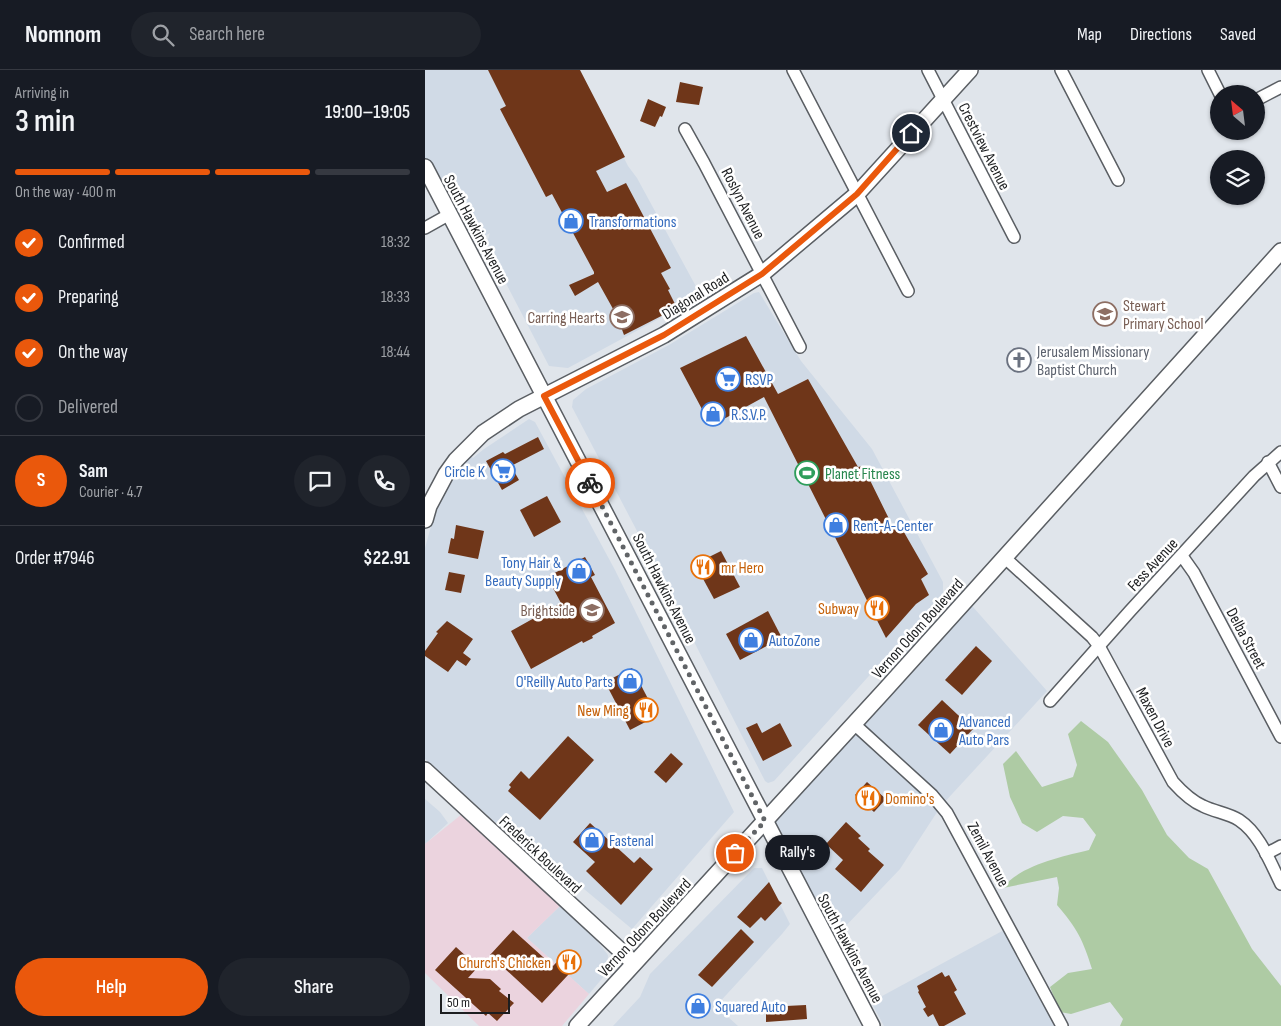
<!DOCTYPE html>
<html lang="en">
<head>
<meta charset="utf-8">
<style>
  body { margin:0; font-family:"Sofia Sans Condensed",sans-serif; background:#20242c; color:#f1f3f6; height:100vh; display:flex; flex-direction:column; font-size:19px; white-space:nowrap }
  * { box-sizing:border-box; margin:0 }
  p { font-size:16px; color:#9ea1a6 }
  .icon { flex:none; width:28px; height:28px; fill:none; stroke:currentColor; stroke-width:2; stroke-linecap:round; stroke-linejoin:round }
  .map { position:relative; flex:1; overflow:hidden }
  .sheet { display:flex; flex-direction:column; background:#171b24; width:425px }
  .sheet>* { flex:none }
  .needle { width:32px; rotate:332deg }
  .tools { position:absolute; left:785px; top:15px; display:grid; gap:10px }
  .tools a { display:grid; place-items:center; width:55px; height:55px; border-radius:50%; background:#171b24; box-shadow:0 1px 4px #0004; font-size:25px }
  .scale { position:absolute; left:15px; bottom:12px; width:70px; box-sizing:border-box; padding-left:5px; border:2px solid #1c1e20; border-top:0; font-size:14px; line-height:18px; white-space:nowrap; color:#1c1e20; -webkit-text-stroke:4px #fff; paint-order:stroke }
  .pin { position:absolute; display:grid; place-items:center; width:42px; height:42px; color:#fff; margin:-21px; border:2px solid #fff; border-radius:50%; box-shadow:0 1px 5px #0007 }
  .courier { position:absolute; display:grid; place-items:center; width:50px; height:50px; margin:-25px; border:4px solid #ea580c; border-radius:50%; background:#fff; color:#222; box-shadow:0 1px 6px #0007 }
  .bubble { position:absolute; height:35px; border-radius:18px; background:#171b24; box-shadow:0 1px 4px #0004; font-size:16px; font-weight:600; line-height:35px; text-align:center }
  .summary em { font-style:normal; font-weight:600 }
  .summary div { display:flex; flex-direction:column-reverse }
  .summary { display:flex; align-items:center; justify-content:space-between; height:85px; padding:0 15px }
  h1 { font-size:32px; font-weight:600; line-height:38px }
  .bar { display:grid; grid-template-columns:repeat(4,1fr); gap:8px 5px; align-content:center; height:60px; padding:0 15px }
  .bar i { height:6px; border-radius:4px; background:#363941 }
  .bar .on { background:#ea580c }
  .bar p { grid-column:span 4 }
  .line { display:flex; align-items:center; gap:12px; padding:0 15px; border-top:1px solid #363941 }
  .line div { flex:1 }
  .round { display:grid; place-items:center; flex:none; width:52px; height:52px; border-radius:26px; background:#20242c }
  ol { padding:0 15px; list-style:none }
  li { display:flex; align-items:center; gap:15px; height:55px }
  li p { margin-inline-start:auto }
  li .icon { padding:5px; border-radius:50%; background:#ea580c; color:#fff; stroke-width:4 }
  li:last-child { color:#9ea1a6 }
  li i { width:28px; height:28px; border:2px solid #363941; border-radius:50% }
  .button { display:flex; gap:10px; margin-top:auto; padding:10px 15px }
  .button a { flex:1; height:58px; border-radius:30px; background:#ea580c; color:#fff; font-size:20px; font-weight:600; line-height:58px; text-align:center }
  .button a+a { background:#20242c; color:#f1f3f6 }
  header { display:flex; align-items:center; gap:30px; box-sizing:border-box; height:70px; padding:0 25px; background:#171b24; border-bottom:1px solid #363941 }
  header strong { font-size:24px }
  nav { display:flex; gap:28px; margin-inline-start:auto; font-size:18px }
  .search { width:350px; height:45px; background:#20242c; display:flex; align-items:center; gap:12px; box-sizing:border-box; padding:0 18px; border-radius:28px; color:#9ea1a6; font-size:19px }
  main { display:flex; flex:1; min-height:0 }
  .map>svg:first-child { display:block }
  .built { fill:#d0dae6 }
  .industrial { fill:#ebd3de }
  .green { fill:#aecba4 }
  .building { fill:#6f3619 }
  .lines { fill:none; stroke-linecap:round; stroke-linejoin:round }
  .street-casing { stroke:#5a5e63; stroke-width:14 }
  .secondary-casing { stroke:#5a5e63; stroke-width:18 }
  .street { stroke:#fff; stroke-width:11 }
  .secondary { stroke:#fff; stroke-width:15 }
  .done { stroke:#616467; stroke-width:5; stroke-dasharray:0 9 }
  .route { stroke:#ea580c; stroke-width:6 }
  .labels { text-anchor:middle; stroke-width:5; stroke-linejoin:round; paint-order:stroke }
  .street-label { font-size:16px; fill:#1c1e20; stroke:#fff }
  .shop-label { font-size:16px; fill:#366cbe; stroke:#fff; text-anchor:start }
  .education-label { font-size:16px; fill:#785e54; stroke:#fff; text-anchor:end }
  .worship-label { font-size:16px; fill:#5b616d; stroke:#fff; text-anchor:start }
  .leisure-label { font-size:16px; fill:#27864d; stroke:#fff; text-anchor:start }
  .food-label { font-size:16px; fill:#c56008; stroke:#fff; text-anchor:end }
</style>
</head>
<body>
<header>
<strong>Nomnom</strong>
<div class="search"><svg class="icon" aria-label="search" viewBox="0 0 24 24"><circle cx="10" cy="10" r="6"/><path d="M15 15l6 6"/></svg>Search here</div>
<nav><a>Map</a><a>Directions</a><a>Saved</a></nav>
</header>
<main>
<section class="sheet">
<div class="summary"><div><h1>3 min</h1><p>Arriving in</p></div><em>19:00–19:05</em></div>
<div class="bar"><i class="on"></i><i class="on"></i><i class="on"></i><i></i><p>On the way · 400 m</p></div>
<ol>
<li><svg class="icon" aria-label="check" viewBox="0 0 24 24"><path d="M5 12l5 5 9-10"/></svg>Confirmed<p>18:32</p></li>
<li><svg class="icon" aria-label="check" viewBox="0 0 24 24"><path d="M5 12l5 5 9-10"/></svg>Preparing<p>18:33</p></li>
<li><svg class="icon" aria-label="check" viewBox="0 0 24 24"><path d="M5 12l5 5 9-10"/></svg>On the way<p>18:44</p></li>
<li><i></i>Delivered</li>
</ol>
<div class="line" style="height:90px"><b class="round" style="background:#ea580c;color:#fff">S</b><div><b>Sam</b><p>Courier · 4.7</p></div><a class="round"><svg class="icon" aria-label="chat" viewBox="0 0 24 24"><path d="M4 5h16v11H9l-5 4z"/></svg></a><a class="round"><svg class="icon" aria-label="phone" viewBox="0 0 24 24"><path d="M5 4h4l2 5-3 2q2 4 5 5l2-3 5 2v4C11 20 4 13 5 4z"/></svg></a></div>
<div class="line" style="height:65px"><div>Order #7946</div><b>$22.91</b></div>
<div class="button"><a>Help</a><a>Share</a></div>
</section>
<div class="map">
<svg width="856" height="956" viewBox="0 0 856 956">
  <rect width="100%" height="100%" fill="#e0e5eb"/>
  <g class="built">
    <path d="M0,0H155L203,96L212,108L274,222L252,239L143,298L124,296L61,175L65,163L41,176L0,97Z"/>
    <path d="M334,222L376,291L447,379L518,512V524L349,711L343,713L340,711L233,501L147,337L148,330L161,319L244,275L329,223Z"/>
    <path d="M104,349L110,352L190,500L309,742L207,859L153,814L148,818L122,791L104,783L0,689V478L13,431L43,383L48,388L59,379Z"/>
    <path d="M541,529L622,621L516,736L475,799L416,861L402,870L340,751Z"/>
    <path d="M0,729L15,742L23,753L0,774Z"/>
    <path d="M329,798H337L365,854L357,864L291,936L313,956H188L215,927L225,904Z"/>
    <path d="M136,835L172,871L183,885L182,898L180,905L164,924L102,868Z"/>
    <path d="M579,860L631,956H459L446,932Z"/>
  </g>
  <path class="industrial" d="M37,744L136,835L102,868L164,924L137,956H54L0,903V774Z"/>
  <path class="green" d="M656,651L683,672L717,720L742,765L764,788L783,799L827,879L856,916V956H695L698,949L685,932L646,944L635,942L625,917L643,903L667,899C658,870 652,858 632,835L634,818L632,807L578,818C593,796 639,786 664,780L671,765L658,748L638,746L612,762L597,753L585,727L578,694L591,681L617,717L648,707L652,695L643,664Z"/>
  <g class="building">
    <path d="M63,0H155L200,87L171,101L182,122L201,113L246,198L236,203L245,219L243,220L252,238L199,265L192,246L173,212L150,226L144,215L169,204V202L127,124L121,127L75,39L81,36Z"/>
    <path d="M255,12L278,17L274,35L251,32Z"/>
    <path d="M223,29L241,37L237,47L235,46L230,57L215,51Z"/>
    <path d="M321,266L353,324L383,309L433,397L438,396L469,459L476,457L503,504L496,509L504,525L491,534L461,568L339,327L286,356L255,298Z"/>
    <path d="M113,367L119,379L86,396L94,410L77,420L61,391L78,382L80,384Z"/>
    <path d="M122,426L136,452L109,467L95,440Z"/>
    <path d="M31,455L59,461L53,489L23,483L26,468L29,469Z"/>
    <path d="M296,481L315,517L289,529L270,494Z"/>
    <path d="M160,487L170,505L166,507L190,553L167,566L168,568L158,573L157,571L106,599L86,561L136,533L122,507Z"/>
    <path d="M24,502L40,505L36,523L20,520Z"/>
    <path d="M343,541L357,568L315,590L301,564Z"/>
    <path d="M22,551L48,569L38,583L46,589L41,596L32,590L23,602L0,586V581L13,563L11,562Z"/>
    <path d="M551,576L567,591L537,625L520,610Z"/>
    <path d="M207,598L232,646L205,660L180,612Z"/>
    <path d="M517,630L548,659L525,684L493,655Z"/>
    <path d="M332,653L337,663L355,653L367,676L338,691L321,658Z"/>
    <path d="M143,666L169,690L115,750L83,721L86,717L84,715L96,701L104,709Z"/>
    <path d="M246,683L258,694L241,713L229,702Z"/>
    <path d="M442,712L461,729L449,742L430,725Z"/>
    <path d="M421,752L436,766L433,768L445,779L443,781L459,795L436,822L410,799L418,790L401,774Z"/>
    <path d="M165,753L209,793L215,787L228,799L196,835L161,801L170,792L148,772Z"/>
    <path d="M344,812L354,831L357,833L340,851L336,847L325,858L312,847Z"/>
    <path d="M316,859L329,872L287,917L273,905Z"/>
    <path d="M88,860L128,896L143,880L156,891L117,933L65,885Z"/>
    <path d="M31,877L53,897L43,908L65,909L76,919L74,921L89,933L72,951L63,943L61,946L10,900Z"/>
    <path d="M517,902L520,907L524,905L532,920L529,922L541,944L519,956H514L508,944L503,947L498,939L501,937L493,922L494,921L492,916Z"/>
    <path d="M381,935L382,949L341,952V937Z"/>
  </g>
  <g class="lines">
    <g class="street-casing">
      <g id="street">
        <path d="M368,0L483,221"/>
        <path d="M503,0L589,167"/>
        <path d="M636,0L693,110"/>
        <path d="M783,0L795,24"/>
        <path d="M831,30L856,17"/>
        <path d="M260,59L279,93L375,277"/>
        <path d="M0,158L25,144"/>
        <path d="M843,392L856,417"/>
        <path d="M757,486L769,503L856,667"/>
        <path d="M579,487L667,567L674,576L748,712C757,722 766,731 778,736C790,742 803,743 814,750C835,764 845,792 856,814"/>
        <path d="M625,631L705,541L829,406L856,382"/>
        <path d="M428,653L507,725L522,743L637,956"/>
        <path d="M841,784L856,776"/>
      </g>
    </g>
    <g class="secondary-casing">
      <g id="secondary">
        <path d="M0,97L447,956"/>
        <path d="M0,450L4,436L21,404L31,390L58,363L94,339L239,265L337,204L432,124L545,0"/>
        <path d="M0,700L209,893"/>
        <path d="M152,956L459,621L856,181"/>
      </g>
    </g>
    <use href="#street" class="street"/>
    <use href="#secondary" class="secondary"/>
  </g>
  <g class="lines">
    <path class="done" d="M165,413L340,751L310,783"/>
    <path class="route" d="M165,413L119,326L239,265L337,204L432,124L486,63"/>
  </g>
  <defs>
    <g id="shop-ring" transform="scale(1.25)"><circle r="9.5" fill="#fff" stroke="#3f7fe0" stroke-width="1.5"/><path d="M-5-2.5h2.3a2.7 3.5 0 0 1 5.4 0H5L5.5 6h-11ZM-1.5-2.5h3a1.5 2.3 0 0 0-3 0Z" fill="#3f7fe0"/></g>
    <g id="school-ring" transform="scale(1.25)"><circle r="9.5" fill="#fff" stroke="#8d6e63" stroke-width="1.5"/><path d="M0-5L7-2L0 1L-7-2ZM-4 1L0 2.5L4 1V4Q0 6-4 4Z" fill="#8d6e63"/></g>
    <g id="church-ring" transform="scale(1.25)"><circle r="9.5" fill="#fff" stroke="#6b7280" stroke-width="1.5"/><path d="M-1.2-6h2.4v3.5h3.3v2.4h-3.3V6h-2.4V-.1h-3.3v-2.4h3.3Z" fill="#6b7280"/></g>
    <g id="supermarket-ring" transform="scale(1.25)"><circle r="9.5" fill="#fff" stroke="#3f7fe0" stroke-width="1.5"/><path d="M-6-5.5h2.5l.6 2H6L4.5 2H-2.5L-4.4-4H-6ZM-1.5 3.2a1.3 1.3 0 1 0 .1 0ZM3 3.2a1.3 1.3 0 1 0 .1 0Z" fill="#3f7fe0"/></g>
    <g id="stadium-ring" transform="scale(1.25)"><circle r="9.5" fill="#fff" stroke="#2e9e5b" stroke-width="1.5"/><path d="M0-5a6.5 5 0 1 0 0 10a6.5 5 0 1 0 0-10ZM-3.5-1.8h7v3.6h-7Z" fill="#2e9e5b"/></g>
    <g id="restaurant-ring" transform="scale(1.25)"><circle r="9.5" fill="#fff" stroke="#e8710a" stroke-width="1.5"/><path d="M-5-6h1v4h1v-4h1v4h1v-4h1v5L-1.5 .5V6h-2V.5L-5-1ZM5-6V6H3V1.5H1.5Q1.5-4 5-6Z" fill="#e8710a"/></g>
  </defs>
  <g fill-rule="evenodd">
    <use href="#shop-ring" x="146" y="151"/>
    <use href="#school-ring" x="680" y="244"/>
    <use href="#school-ring" x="197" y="247"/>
    <use href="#church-ring" x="594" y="290"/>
    <use href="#supermarket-ring" x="303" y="309"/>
    <use href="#shop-ring" x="288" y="344"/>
    <use href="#supermarket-ring" x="78" y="401"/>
    <use href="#stadium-ring" x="382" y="403"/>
    <use href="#shop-ring" x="411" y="455"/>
    <use href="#restaurant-ring" x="278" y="497"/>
    <use href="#shop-ring" x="154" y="501"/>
    <use href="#restaurant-ring" x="452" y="538"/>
    <use href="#school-ring" x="167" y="540"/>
    <use href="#shop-ring" x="326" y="570"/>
    <use href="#shop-ring" x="205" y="611"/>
    <use href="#restaurant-ring" x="221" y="640"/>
    <use href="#shop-ring" x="516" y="660"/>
    <use href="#restaurant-ring" x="443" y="728"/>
    <use href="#shop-ring" x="167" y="770"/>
    <use href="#restaurant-ring" x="144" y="892"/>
    <use href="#shop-ring" x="273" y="936"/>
  </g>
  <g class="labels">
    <g class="street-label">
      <text transform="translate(560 76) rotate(63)" y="6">Crestview Avenue</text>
      <text transform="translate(319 133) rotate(63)" y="6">Roslyn Avenue</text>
      <text transform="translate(52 159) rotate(62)" y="6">South Hawkins Avenue</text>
      <text transform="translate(270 225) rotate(-32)" y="6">Diagonal Road</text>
      <text transform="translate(727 494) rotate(-47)" y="6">Fess Avenue</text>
      <text transform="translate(240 518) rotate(63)" y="6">South Hawkins Avenue</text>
      <text transform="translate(492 558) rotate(-48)" y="6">Vernon Odom Boulevard</text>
      <text transform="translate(822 568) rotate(62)" y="6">Delba Street</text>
      <text transform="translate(731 647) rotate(62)" y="6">Maxen Drive</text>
      <text transform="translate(116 784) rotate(43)" y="6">Frederick Boulevard</text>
      <text transform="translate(564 784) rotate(62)" y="6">Zemil Avenue</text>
      <text transform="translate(219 857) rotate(-47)" y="6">Vernon Odom Boulevard</text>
      <text transform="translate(426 878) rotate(62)" y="6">South Hawkins Avenue</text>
    </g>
    <g class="shop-label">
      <text x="164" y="157">Transformations</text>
      <text x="320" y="315">RSVP</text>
      <text x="306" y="350">R.S.V.P.</text>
      <text x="60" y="407" text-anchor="end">Circle K</text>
      <text x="428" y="461">Rent-A-Center</text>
      <text x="136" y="498" text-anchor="end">Tony Hair &amp;<tspan x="136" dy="18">Beauty Supply</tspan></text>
      <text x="344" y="576">AutoZone</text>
      <text x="188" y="617" text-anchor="end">O'Reilly Auto Parts</text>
      <text x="534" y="657">Advanced<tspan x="534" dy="18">Auto Pars</tspan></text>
      <text x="184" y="776">Fastenal</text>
      <text x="290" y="942">Squared Auto</text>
    </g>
    <g class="education-label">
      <text x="698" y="241" text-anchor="start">Stewart<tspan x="698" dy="18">Primary School</tspan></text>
      <text x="180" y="253">Carring Hearts</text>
      <text x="150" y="546">Brightside</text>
    </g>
    <g class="worship-label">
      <text x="612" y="287">Jerusalem Missionary<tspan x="612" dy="18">Baptist Church</tspan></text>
    </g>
    <g class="leisure-label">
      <text x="400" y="409">Planet Fitness</text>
    </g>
    <g class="food-label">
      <text x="296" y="503" text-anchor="start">mr Hero</text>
      <text x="434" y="544">Subway</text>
      <text x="204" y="646">New Ming</text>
      <text x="460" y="734" text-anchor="start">Domino's</text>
      <text x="126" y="898">Church's Chicken</text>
    </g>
  </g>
</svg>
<div class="tools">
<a><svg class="needle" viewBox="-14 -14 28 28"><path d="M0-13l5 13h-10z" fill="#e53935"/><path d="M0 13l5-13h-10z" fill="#9ea1a6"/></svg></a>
<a><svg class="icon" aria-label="layers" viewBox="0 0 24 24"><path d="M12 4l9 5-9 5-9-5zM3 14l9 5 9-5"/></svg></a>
</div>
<div class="scale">50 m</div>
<div class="pin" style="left:310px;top:783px;background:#ea580c"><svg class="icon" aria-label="bag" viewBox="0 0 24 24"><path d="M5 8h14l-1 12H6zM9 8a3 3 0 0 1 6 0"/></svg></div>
<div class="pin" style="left:486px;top:63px;background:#1f2937"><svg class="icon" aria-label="home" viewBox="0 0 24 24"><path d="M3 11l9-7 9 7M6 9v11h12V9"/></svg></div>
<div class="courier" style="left:165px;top:413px"><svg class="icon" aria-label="bike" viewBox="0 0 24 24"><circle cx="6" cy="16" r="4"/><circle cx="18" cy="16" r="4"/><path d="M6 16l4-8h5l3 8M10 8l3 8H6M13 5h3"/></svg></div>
<div class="bubble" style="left:340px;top:765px;width:65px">Rally's</div>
</div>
</main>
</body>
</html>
